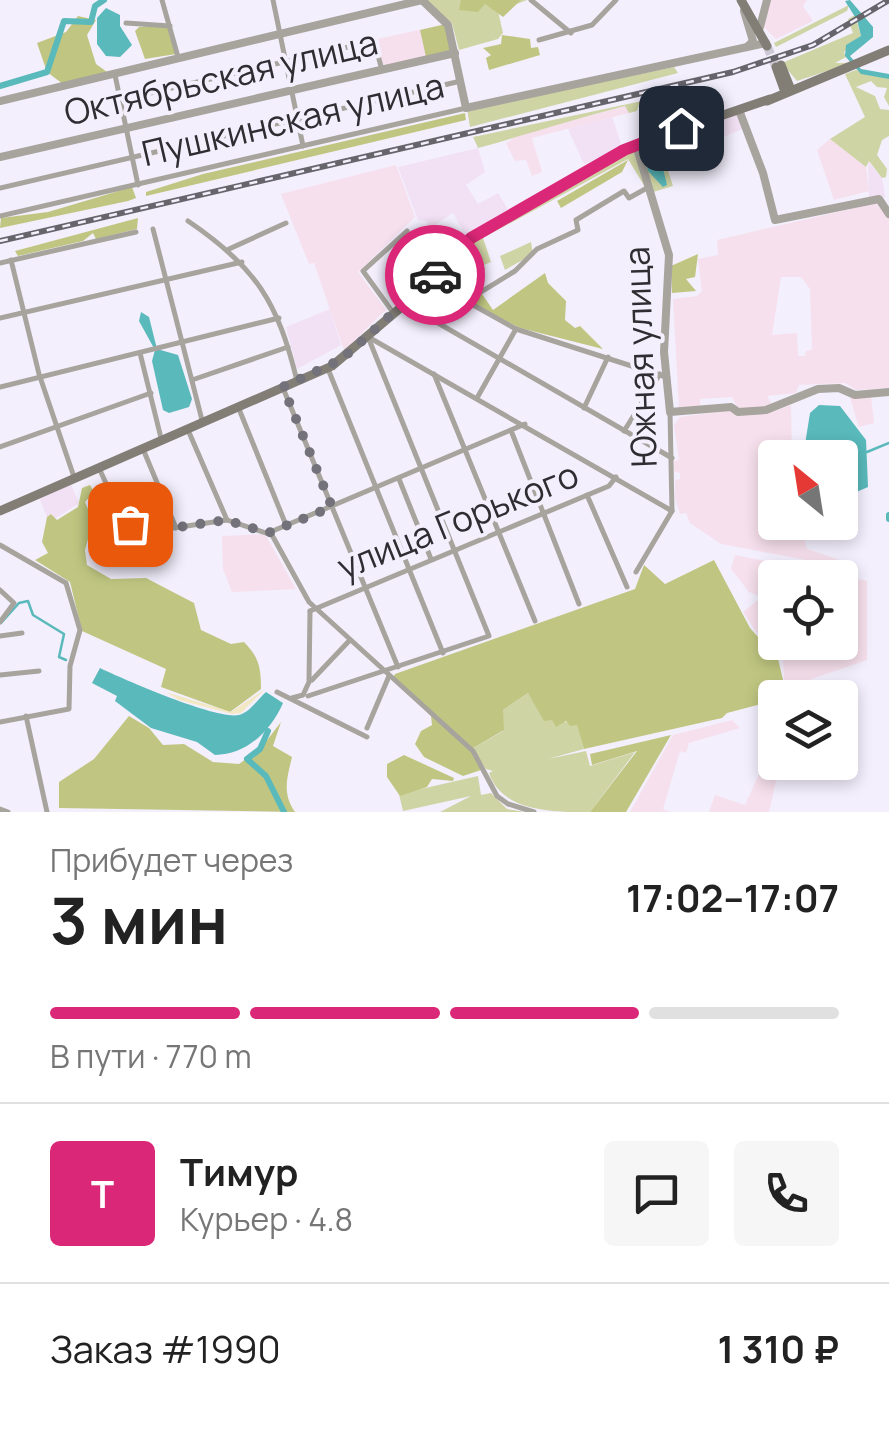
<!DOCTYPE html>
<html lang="ru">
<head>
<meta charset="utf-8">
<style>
  body { margin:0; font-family:Manrope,sans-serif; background:#f6f6f6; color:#222; height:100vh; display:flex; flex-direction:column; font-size:38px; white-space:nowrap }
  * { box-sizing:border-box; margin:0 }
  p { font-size:32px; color:#767676 }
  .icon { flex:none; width:55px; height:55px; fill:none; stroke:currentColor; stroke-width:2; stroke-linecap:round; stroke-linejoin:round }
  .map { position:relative; height:812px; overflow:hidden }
  .side { display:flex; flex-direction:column; background:#fff; flex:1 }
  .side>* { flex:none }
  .needle { width:65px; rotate:330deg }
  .tools { position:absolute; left:758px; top:440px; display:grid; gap:20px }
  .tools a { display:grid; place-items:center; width:100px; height:100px; border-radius:10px; background:#fff; box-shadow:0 5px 15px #0003; font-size:50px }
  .pin { position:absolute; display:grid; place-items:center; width:85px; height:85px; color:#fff; margin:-42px; border-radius:20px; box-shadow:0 5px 15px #0006 }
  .courier { position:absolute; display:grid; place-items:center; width:100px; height:100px; margin:-50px; border:8px solid #db2777; border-radius:50%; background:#fff; color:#222; box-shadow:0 2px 12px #0007 }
  .summary em { font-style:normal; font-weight:700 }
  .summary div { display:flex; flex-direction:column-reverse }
  .summary { display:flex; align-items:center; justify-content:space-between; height:170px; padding:0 50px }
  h1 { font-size:65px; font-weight:700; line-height:75px }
  .bar { display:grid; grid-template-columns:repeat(4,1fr); gap:15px 10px; align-content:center; height:120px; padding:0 50px }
  .bar i { height:12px; border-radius:8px; background:#e0e0e0 }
  .bar .active { background:#db2777 }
  .bar p { grid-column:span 4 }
  .line { display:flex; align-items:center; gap:25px; padding:0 50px; border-top:2px solid #e0e0e0 }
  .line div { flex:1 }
  .round { display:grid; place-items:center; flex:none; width:105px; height:105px; border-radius:10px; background:#f6f6f6 }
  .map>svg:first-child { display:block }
  .commercial { fill:#f2e1f4 }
  .industrial { fill:#f7e0ed; fill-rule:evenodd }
  .green { fill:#cfd4a5 }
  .forest { fill:#c0c681 }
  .sand { fill:#f2e8c3 }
  .water { fill:#59b9bb }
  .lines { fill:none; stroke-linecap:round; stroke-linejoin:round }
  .stream { stroke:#59b9bb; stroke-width:2.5 }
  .river { stroke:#59b9bb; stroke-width:6 }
  .secondary-tunnel { stroke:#ccc8d4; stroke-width:9; stroke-dasharray:9 4.5; stroke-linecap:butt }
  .minor { stroke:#a7a49e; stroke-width:5 }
  .tertiary { stroke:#a7a49e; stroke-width:8 }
  .secondary { stroke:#827e76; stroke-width:9 }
  .rail-casing { stroke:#67656c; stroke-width:6 }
  .rail { stroke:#f3effd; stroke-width:2.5; stroke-dasharray:8; stroke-linecap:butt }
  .done { stroke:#737179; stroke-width:10; stroke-dasharray:0 18 }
  .route { stroke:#db2777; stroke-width:12 }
  .labels { text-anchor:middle; stroke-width:8; stroke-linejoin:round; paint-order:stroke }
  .street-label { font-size:35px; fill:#2e2d32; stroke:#f3effd }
</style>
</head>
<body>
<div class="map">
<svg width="889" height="812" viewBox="0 0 889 812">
  <rect width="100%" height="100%" fill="#f3effd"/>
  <g class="commercial">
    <path d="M738,112L743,129L669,159L661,138Z"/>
    <path d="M612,117L621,143L616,150L584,164L568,129Z"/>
    <path d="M478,148L485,172L466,185L478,204L498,193L509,211L466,236L453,213L430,228L426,221L418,220L398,167Z"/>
    <path d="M868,161L882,178L885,197L869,200Z"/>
    <path d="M330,309L341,345L297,369L286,327Z"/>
    <path d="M70,482L79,503L56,518L47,517L39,497Z"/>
  </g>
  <g class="industrial">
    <path d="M770,0H807L803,6L813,21L776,39L761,24Z"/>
    <path d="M446,24L452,51L383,67L377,39Z"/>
    <path d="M625,106L629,113L532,138L542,172L532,176L526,160L515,161L506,143L518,135Z"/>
    <path d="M830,139L866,167L869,191L834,200L817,150Z"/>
    <path d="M396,165L415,217L358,272L386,310L344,350L314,263L309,264L281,194Z"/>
    <path d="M876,203L889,216V388L856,390L845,383L799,385L796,393L767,396L773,406L762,410L738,409L732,397L700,399V406L679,409L673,299L697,296L702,291L698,259L718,255L717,240ZM781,277H801L810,289L812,350L806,351L805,356H798L797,333L772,335Z"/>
    <path d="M414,254L426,274L402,298L386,271Z"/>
    <path d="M859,396H871L874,423L859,427L850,398Z"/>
    <path d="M791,405L792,457L775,458V522L800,523L807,549L837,559L841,563L838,566L721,544L690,523L686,513L680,514L675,499V480L680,479V473L674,471V461L679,460L674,425L680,417L732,410L766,414Z"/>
    <path d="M265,534L296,589L232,592L223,569L222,536Z"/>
    <path d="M735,555L867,581V660L785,688L782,650L770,638L763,642L743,612L762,597L749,592L731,569ZM775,578H840V642H775Z"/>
    <path d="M732,720L740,728L689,743L686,753L680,751L663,809L670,812H630L673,735Z"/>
    <path d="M775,739V762L780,763L769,812H709L715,795L745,805Z"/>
  </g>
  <g class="green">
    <path d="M425,0H527L498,11L503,33L498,39L459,50L452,23Z"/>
    <path d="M849,5L847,11L776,47L774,43Z"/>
    <path d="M855,15L861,36L844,52L846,57L835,63H851L797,81L782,63L768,69L853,33L848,19Z"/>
    <path d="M674,67L678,73L470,127L467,109Z"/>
    <path d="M856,70L889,79V106L884,97L887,88L877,87L871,81L856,87L875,96L880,109L889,110V136L882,140L877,155L887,169L886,177L882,178L869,161L866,167L830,139L865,117L845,74Z"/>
    <path d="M694,90L639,104L637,111L629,113L625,106C574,119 522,136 478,148L473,137Z"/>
    <path d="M652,142L655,148L660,146L673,186L653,192L640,148Z"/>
    <path d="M634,148L645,187L628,159L483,238L491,262L484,265L485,271L461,278L448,289L434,282L465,244Z"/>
    <path d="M531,242L533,254L505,270L500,256Z"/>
    <path d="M528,693L552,720L577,724L584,749L548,759L586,751L590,766L635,752L590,812C553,812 502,812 489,773L493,771L486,769L472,749L503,731V710Z"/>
    <path d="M478,776L481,795L491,793L507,809L525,812H440L471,796L403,811L399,794Z"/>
  </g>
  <g class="forest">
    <path d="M461,0H521L503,17L485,4L478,12L459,10Z"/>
    <path d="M78,16L96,20L87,35L96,64L107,72L63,84L47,72L37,43L66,32Z"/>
    <path d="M446,24L452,51L426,57L420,30Z"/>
    <path d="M170,26L176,54L145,59L135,31L139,27Z"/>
    <path d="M502,35L530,39L531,48L538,47L540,55L489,70L486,58L491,55L483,48L501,44Z"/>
    <path d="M465,113L466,120L146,196V192L203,174Z"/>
    <path d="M628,160L622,172L561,208L557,201Z"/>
    <path d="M132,187L136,198L128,201L0,228L1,218L48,212Z"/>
    <path d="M138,218L137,229L96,239L93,233L83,241L18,256L15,251Z"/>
    <path d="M698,254L695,277L686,279L696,291L672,293L671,266Z"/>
    <path d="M545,273L548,283L566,301L565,320L575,328L580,326L603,349L520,328L469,303L482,294L493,310Z"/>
    <path d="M90,485L94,492L85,502L93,521L85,550L87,565L111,579L146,578L194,603L201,630L231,644L244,642C259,657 261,668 261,689L230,712L161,687L166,669L82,631L70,582L35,560L48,553L42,542L47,517L51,514L57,520L78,507L82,488Z"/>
    <path d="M714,560L750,628L767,647L774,642L785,688L772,701L727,713L722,718L584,749L577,725L570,726L566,721L556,727L552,720L544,721L528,693L503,710L504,730L470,750L481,770L463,776L424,757L415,744L421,731L432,725L431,716L393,678L395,674L635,589L644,565L665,584Z"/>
    <path d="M129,716L149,728L163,745L184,744L213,762L239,764L261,748L281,722L273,746L292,757C287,778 282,793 295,812L59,808V782L94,759Z"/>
    <path d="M671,735L626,812H590L637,751L592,765L590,754Z"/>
    <path d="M404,755L454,778L453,781L432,779L427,787L400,796L387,777V764Z"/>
  </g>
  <path class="sand" d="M265,689L241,713L232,714L179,700L166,692L231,712Z"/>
  <g class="water">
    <path d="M850,0L873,27V37L850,56L861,69L889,74V79L861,74L845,56L846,45L861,36L857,20L845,1Z"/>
    <path d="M106,8L120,15V26L132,45L120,57L106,56L97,44V18Z"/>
    <path d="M651,152L660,156L667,185L663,187L648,171L644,157Z"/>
    <path d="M141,312L149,317L157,349L178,355L192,399L189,407L169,413L163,410L152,361L155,350L139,321Z"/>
    <path d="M819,405L840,406L866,440L868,487L840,499V458L803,457L810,413Z"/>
    <path d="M100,668C125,680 217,720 239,715C250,712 257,700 266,692L283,703C271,731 246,755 215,755L197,742L151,728L115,701L117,696L92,683Z"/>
  </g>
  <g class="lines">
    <g class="stream">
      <path d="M867,452L889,443"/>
      <path d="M1,623L19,603L28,601L33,615L64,634L59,657L66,660"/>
    </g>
    <g class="river">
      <path d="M0,86L47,72L64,21L91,22L95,6L104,0"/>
      <path d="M889,515V519"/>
      <path d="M268,731L260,749L247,759L266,776L284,812"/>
    </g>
    <path class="secondary-tunnel" d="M767,46L776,67"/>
    <g class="minor">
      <path d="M162,0L178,57"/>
      <path d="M273,0L303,146"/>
      <path d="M531,0L571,33"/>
      <path d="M126,23L170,26"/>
      <path d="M539,40L592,25L616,0"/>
      <path d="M115,75L138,185"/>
      <path d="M120,100L374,41L382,70"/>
      <path d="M687,126V116L694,113L700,120"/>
      <path d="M0,188L461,81"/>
      <path d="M0,216L466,108"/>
      <path d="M188,221C256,267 278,302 297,381"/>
      <path d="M153,229L202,420"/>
      <path d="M229,249L286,223"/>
      <path d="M11,260L39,374L74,477"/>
      <path d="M0,263L136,232"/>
      <path d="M430,281L516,329L666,377"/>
      <path d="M463,303L515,271L537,249L578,230L576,220L624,191L629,198L647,188"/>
      <path d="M405,304L672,458"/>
      <path d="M392,311L363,271L407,231"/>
      <path d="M0,318L242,262"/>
      <path d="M370,338L672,511"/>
      <path d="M140,353L161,438"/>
      <path d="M328,369L443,653"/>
      <path d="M434,374L535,621"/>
      <path d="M192,380L288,347"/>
      <path d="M0,387L279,318"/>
      <path d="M283,388L398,667"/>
      <path d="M477,398L516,329"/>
      <path d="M584,408L608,357"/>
      <path d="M239,409L286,525"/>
      <path d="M188,430L227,520"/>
      <path d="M624,431L660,374"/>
      <path d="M512,433L579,604"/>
      <path d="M0,447L151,393"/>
      <path d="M143,449L176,528"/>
      <path d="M99,468L121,516L137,528L153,531L227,520L272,535L309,602L473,751L497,796L508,804L534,812"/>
      <path d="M399,479L431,559"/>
      <path d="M587,495L627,587"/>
      <path d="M268,533L525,424"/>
      <path d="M0,545L66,583L80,630L70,666L69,709L0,722"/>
      <path d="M636,572L672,511L670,412"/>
      <path d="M0,590L14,603L0,622"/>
      <path d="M310,611L609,486L616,477"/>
      <path d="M0,636L22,633"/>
      <path d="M0,675L39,671"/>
      <path d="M312,680L349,641"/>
      <path d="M277,692L367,737"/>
      <path d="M308,696L489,636L368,337"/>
      <path d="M292,698L303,695L309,682L310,611"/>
      <path d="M26,716L47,812"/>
      <path d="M367,728L389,676"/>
      <path d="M0,809L8,812"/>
    </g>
    <g class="tertiary">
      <path d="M422,0L448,25L466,108L766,43"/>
      <path d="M744,11L753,41L747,47"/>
      <path d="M760,27L767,0"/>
      <path d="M0,101L422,0"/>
      <path d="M739,110L763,173L775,220L879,199L889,214"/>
      <path d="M636,145L669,255L664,352L670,412L731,407L738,412L766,410L818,389L839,388L855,395L889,392"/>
      <path d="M0,157L455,53"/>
    </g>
    <g class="secondary">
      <path d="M741,0L767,46"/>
      <path d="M781,65L791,90"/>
      <path d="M776,67L785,92"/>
      <path d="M767,101L889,50"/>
      <path d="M621,150L770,99"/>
      <path d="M0,511L332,366L405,304L468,240L625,150"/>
    </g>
    <g class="rail-casing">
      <path id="rail" d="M0,241L733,72L813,45L889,0"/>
    </g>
    <use href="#rail" class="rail"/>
  </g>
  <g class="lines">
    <path class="done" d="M130,524L153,531L226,520L268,533L332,507L283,387L342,359L435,275"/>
    <path class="route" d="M435,275L471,238L624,150L681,128"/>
  </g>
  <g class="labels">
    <g class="street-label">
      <text transform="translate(221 78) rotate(-13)" y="12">Октябрьская улица</text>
      <text transform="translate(293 120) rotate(-13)" y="12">Пушкинская улица</text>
      <text transform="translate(641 357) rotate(-92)" y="12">Южная улица</text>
      <text transform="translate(458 521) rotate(-22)" y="12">улица Горького</text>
    </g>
  </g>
</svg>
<div class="tools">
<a><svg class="needle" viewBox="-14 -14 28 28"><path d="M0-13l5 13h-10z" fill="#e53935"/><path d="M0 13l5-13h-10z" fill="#767676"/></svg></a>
<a><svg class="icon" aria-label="locate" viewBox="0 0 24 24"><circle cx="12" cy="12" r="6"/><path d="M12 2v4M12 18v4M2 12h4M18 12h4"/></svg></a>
<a><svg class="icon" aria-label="layers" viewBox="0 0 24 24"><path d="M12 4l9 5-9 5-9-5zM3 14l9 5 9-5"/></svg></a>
</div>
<div class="pin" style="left:130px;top:524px;background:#ea580c"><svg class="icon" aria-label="bag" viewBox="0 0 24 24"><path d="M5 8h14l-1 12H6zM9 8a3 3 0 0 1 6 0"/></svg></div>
<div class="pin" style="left:681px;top:128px;background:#1f2937"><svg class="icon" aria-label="home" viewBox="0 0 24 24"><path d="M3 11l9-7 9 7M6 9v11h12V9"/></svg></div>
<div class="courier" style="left:435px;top:275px"><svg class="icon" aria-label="car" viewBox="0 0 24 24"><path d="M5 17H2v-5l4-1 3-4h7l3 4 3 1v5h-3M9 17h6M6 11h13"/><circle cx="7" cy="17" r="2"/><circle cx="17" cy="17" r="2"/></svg></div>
</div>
<section class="side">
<div class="summary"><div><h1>3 мин</h1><p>Прибудет через</p></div><em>17:02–17:07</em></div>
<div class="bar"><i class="active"></i><i class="active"></i><i class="active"></i><i></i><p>В пути · 770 m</p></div>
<div class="line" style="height:180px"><b class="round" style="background:#db2777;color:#fff">Т</b><div><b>Тимур</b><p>Курьер · 4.8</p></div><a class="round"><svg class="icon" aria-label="chat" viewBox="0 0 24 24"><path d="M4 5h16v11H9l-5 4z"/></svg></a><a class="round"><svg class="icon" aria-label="phone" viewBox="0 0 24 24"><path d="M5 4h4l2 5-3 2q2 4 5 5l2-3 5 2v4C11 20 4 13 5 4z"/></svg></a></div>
<div class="line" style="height:130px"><div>Заказ #1990</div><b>1 310 ₽</b></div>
</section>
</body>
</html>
